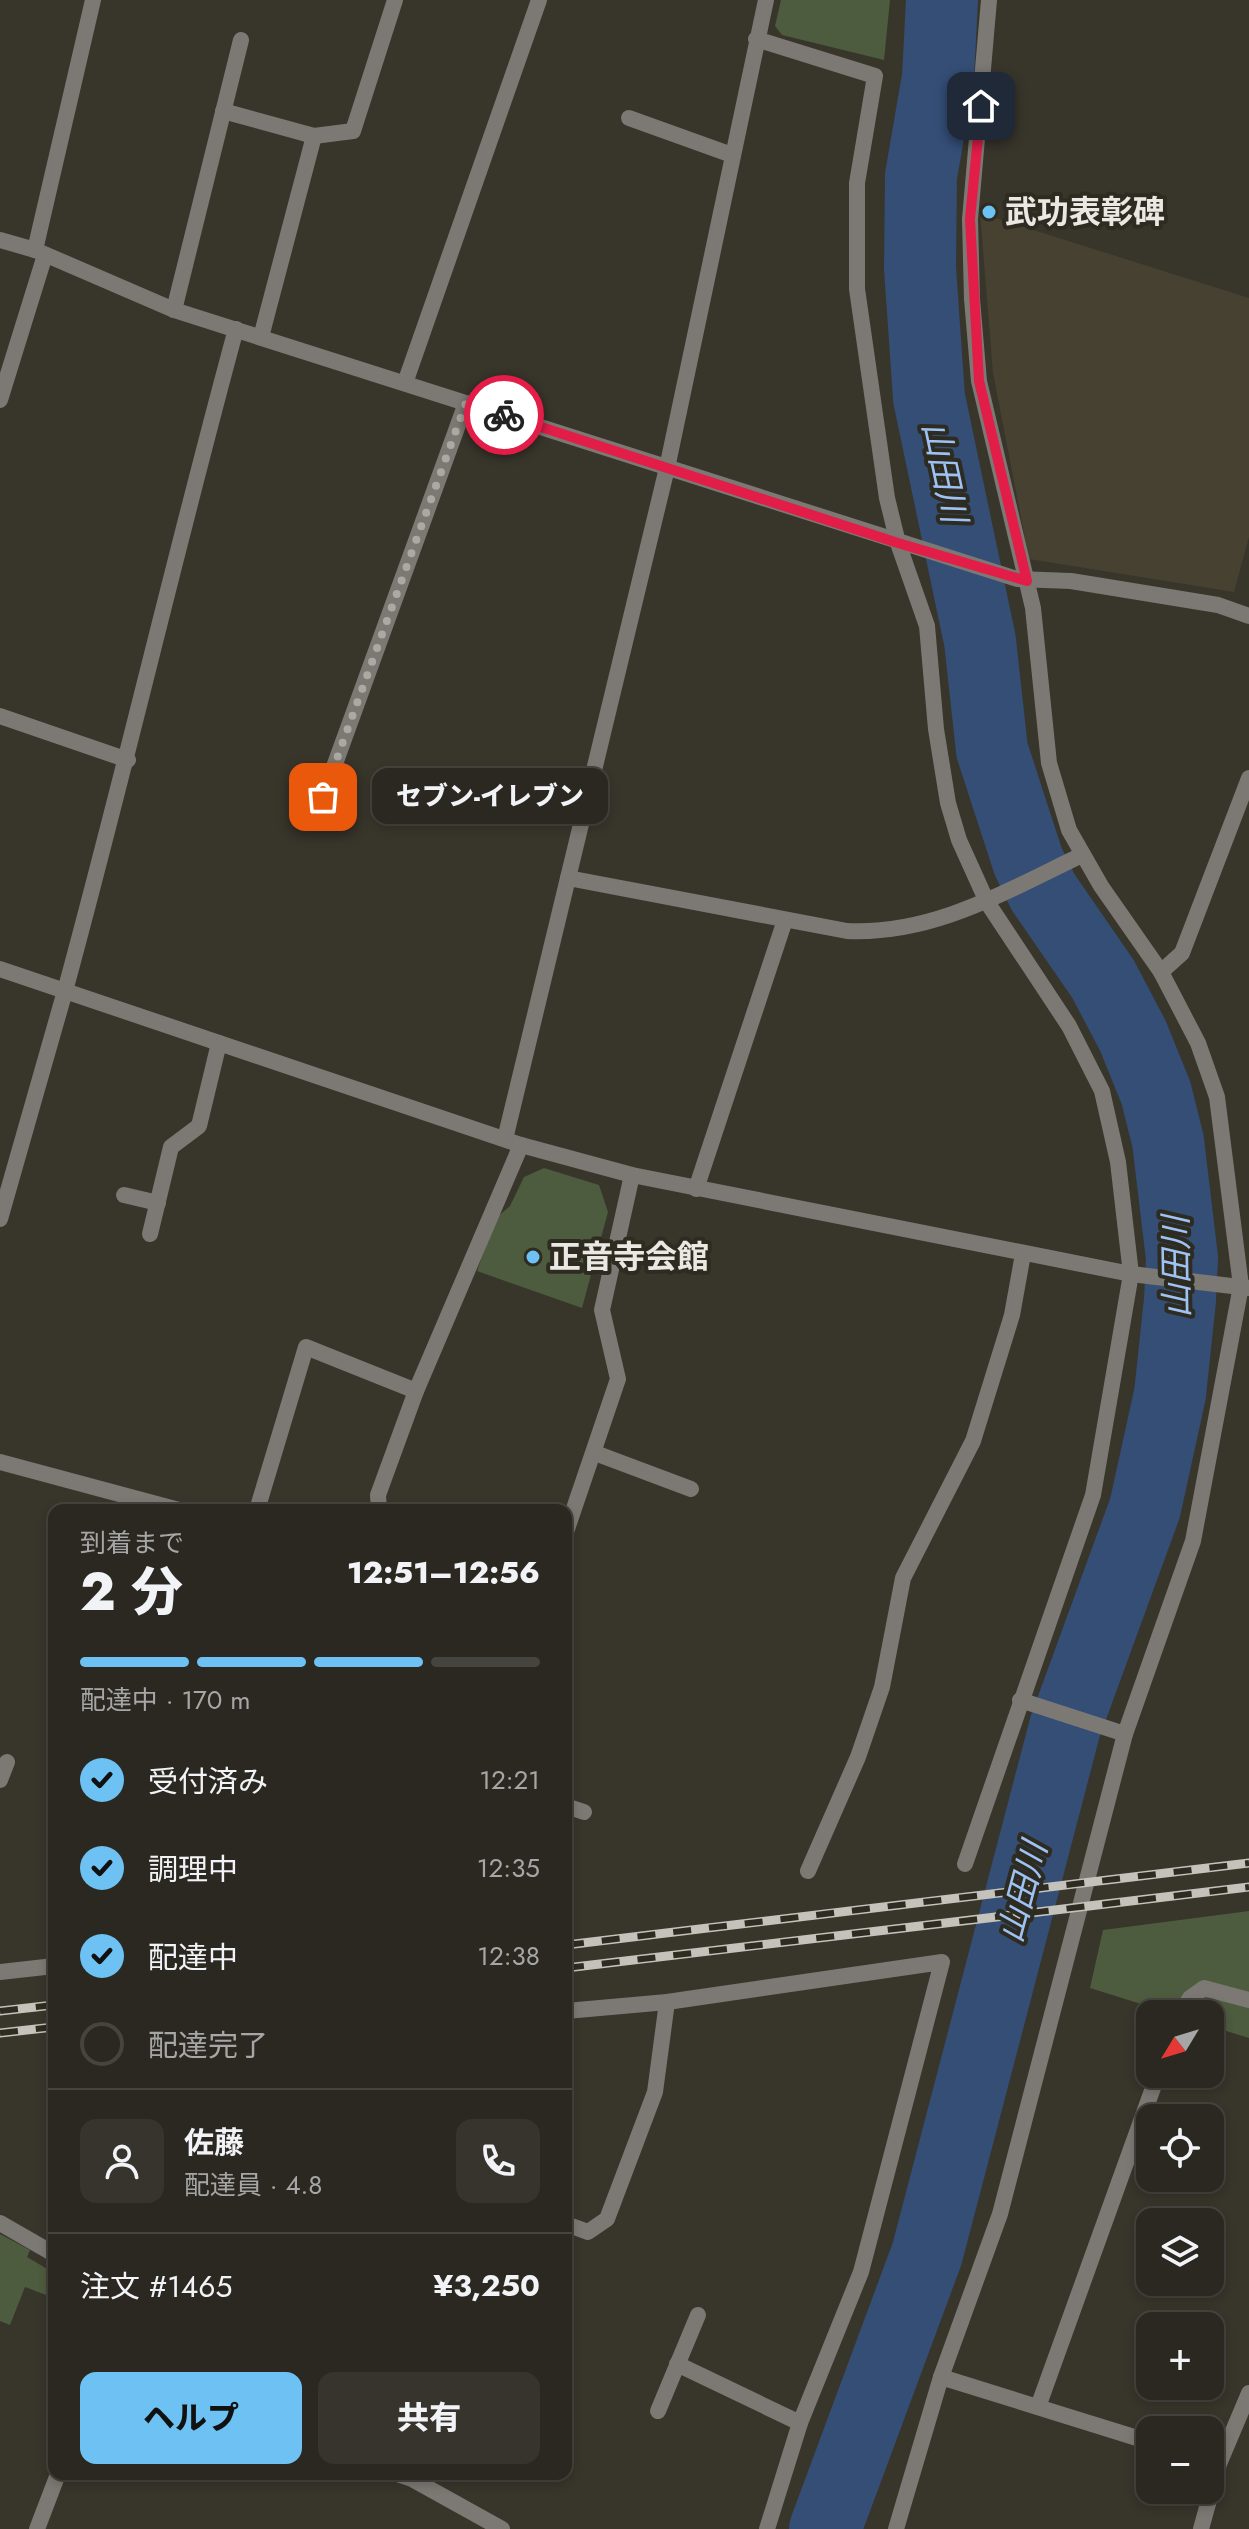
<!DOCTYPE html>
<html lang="ja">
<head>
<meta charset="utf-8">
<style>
  body { margin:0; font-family:Jost,"Noto Sans JP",sans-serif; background:#36342d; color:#f1f3f6; height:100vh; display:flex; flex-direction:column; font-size:30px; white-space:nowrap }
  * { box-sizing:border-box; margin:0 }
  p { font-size:26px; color:#a5a6a5 }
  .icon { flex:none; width:44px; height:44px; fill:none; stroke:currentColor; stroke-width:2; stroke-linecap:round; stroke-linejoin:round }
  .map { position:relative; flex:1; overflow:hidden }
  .drawer { position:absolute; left:48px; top:1504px; width:524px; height:976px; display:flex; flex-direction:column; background:#2a2820; border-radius:16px; box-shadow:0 4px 12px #0003,0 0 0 2px #46443e }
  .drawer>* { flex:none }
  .needle { width:52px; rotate:232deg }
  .fabs { position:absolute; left:1136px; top:2000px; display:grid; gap:16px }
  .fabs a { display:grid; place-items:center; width:88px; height:88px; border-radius:16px; background:#2a2820; box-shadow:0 4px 12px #0003,0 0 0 2px #46443e; font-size:40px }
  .pin { position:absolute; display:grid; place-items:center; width:68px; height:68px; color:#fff; margin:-34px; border-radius:16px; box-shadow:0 4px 12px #0006 }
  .courier { position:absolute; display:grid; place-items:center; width:80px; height:80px; margin:-40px; border:6px solid #e11d48; border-radius:50%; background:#fff; color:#222; box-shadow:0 2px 10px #0007 }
  .bubble { position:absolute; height:56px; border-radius:16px; background:#2a2820; box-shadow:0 4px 12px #0003,0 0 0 2px #46443e; font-size:26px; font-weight:800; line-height:56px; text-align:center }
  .head em { font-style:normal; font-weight:800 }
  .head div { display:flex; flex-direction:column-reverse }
  .head { display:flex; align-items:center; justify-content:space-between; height:136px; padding:0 32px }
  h1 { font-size:52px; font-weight:800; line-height:60px }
  .bar { display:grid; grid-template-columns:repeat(4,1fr); gap:12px 8px; align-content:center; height:96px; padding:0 32px }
  .bar i { height:10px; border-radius:6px; background:#46443e }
  .bar .active { background:#6ec2f3 }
  .bar p { grid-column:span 4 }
  .line { display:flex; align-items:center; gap:20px; padding:0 32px; border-top:2px solid #46443e }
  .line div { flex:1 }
  .round { display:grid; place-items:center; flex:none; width:84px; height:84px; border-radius:16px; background:#36342d }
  ol { padding:0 32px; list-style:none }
  li { display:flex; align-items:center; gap:24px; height:88px }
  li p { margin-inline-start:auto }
  li .icon { padding:8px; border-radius:50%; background:#6ec2f3; color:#111; stroke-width:4 }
  li:last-child { color:#a5a6a5 }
  li i { width:44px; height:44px; border:4px solid #46443e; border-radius:50% }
  .button { display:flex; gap:16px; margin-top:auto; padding:16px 32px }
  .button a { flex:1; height:92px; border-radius:16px; background:#6ec2f3; color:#111; font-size:32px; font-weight:800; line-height:92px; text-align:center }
  .button a+a { background:#36342d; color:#f1f3f6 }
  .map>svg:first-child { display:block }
  .built { fill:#464131 }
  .green { fill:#4d5b3e }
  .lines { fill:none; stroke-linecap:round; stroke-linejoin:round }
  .river { stroke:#344e76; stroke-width:72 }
  .lane { stroke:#7c7873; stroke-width:16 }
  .street { stroke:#7c7873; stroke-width:16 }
  .rail-casing { stroke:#c4c2bb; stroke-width:9 }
  .rail { stroke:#2e2b21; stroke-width:6; stroke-dasharray:18; stroke-linecap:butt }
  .done { stroke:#aca9a2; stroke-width:8; stroke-dasharray:0 14.4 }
  .route { stroke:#e11d48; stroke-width:10 }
  .poi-dot { fill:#6ec2f3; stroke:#2e2b21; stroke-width:3 }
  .labels { text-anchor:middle; stroke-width:8; stroke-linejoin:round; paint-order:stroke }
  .poi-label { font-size:32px; font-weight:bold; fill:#eae8e2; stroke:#2e2b21; text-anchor:start }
  .water-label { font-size:34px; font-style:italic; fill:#9fc2f5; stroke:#2e2b21 }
</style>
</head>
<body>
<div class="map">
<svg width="1249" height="2529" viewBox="0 0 1249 2529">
  <rect width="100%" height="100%" fill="#38352b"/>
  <path class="built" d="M980,213L1249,298V537L1234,592L1029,559L993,373Z"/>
  <g class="green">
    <path d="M781,0H890L884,60L782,35L775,26Z"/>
    <path d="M544,1168L599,1185L608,1212L582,1308L477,1271L496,1218L510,1206L524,1177Z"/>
    <path d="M1249,1911V2038L1210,2026V2014H1173L1090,1988L1103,1930Z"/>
    <path d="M0,2234L30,2250L27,2257L54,2273V2298L25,2287L10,2325L0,2321Z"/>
  </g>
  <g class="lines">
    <path class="river" d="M825,2529L927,2254L1065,1727L1145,1508L1170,1394L1180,1300L1182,1258L1168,1141L1156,1093L1133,1036L1103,979L1043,892L1028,861L992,750L980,641L929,398L920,268L921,176L938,77L942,0"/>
    <g class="lane">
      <path d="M629,118L732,155"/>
      <path d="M314,136L353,131L395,0"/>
      <path d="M65,991C125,771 176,549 236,329"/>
    </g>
    <g class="street">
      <path d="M756,39L875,76L857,183V289L887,498L898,543L927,626L936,729L948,803L959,840L987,902L1069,1026L1102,1091L1118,1162L1131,1274L1093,1495L965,1864"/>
      <path d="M223,111L314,136L261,337"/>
      <path d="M0,240L35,250L174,310L1017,579L1071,581L1218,605L1249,616"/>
      <path d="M35,250L93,0"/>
      <path d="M174,310L241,40"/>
      <path d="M405,383L539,0"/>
      <path d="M0,400L45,255"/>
      <path d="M0,716L128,760"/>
      <path d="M323,797L466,403"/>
      <path d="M568,878L847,931C934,935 1006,891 1082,855"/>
      <path d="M0,969L521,1145L632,1175L1131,1274L1249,1288"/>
      <path d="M1161,972L1182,953L1249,778"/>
      <path d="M505,1139L667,468L766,0"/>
      <path d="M696,1189L785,920"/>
      <path d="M124,1195L158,1203"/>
      <path d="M0,1219L65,991"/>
      <path d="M150,1234L171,1147L199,1126L219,1043"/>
      <path d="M595,1453L691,1489"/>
      <path d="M0,1462L179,1510"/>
      <path d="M257,1510L306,1347L416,1391"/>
      <path d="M379,1510L378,1495L416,1391L521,1145"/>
      <path d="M566,1532L618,1379L602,1310L632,1175"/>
      <path d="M1020,1700L1125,1734"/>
      <path d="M0,1780L7,1762"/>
      <path d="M566,1806L584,1812"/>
      <path d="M808,1871L858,1757L882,1687L903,1578L973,1441L1012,1315L1023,1254"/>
      <path d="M0,1972L54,1966"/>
      <path d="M566,2011L667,2002L942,1962L861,2272L800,2423L767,2529"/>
      <path d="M1180,2014L1190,1998L1204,1988L1249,2000"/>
      <path d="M0,2223L54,2254"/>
      <path d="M566,2224L588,2232L607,2219L655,2092L667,2002"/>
      <path d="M677,2364L800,2423"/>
      <path d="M941,2377L1150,2442"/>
      <path d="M1038,2407L1158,2074"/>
      <path d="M658,2411L698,2315"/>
      <path d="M397,2474L412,2479L502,2529"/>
      <path d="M37,2529L58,2474"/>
      <path d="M896,2529L941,2377L1000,2214L1125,1734L1193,1541L1241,1286L1217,1097L1198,1043L1161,972L1101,886L1069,830L1049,763L1033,608L979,381L972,299L970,219L989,0"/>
      <path d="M1201,2529L1219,2464L1249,2393"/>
    </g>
    <g class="rail-casing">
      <g id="rail">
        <path d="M566,1945L1249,1863"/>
        <path d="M566,1968L1249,1887"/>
        <path d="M0,2011L54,2005"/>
        <path d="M0,2033L54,2027"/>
      </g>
    </g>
    <use href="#rail" class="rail"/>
  </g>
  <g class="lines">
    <path class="done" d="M323,797L466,403L504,415"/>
    <path class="route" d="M504,415L898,543L1027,581L979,381L970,219L981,106"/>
  </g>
  <g class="poi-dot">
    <circle cx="989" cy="212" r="8"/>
    <circle cx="533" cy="1257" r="8"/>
  </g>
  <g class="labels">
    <g class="poi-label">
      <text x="1005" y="223">武功表彰碑</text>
      <text x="549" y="1268">正音寺会館</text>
    </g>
    <g class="water-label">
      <text transform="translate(945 472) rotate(78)" y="12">山田川</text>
      <text transform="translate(1176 1267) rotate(-91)" y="12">山田川</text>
      <text transform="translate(1022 1892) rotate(-75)" y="12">山田川</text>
    </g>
  </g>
</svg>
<div class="fabs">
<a><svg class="needle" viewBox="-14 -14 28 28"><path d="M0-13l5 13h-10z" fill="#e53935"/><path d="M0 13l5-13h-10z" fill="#a5a6a5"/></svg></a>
<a><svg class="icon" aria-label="locate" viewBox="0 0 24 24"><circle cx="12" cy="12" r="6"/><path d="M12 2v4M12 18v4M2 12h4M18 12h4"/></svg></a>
<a><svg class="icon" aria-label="layers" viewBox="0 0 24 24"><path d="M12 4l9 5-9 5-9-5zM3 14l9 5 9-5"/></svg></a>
<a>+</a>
<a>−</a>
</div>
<div class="pin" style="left:323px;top:797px;background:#ea580c"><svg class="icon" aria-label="bag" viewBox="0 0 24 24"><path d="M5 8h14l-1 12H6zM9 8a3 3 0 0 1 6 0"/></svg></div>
<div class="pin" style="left:981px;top:106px;background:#1f2937"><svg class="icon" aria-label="home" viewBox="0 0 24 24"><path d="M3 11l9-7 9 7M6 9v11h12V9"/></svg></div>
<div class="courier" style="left:504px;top:415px"><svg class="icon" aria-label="bike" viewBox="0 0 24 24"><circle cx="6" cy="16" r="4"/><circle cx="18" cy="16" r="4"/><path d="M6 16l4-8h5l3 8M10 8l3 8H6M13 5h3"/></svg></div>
<div class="bubble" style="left:372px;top:768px;width:236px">セブン-イレブン</div>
<section class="drawer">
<div class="head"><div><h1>2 分</h1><p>到着まで</p></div><em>12:51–12:56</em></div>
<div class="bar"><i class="active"></i><i class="active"></i><i class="active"></i><i></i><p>配達中 · 170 m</p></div>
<ol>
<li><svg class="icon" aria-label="check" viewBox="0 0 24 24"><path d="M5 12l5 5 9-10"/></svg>受付済み<p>12:21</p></li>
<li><svg class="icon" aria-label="check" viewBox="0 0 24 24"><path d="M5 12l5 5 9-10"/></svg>調理中<p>12:35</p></li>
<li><svg class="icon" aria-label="check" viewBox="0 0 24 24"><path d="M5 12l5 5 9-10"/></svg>配達中<p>12:38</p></li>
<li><i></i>配達完了</li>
</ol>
<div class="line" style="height:144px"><a class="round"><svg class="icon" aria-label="person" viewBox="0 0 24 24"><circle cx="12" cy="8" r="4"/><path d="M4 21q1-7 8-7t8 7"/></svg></a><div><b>佐藤</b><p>配達員 · 4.8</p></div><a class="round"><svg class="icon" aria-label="phone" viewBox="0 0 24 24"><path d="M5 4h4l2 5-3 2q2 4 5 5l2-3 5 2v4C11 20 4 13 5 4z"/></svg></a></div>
<div class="line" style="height:104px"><div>注文 #1465</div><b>¥3,250</b></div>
<div class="button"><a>ヘルプ</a><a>共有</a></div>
</section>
</div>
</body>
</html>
